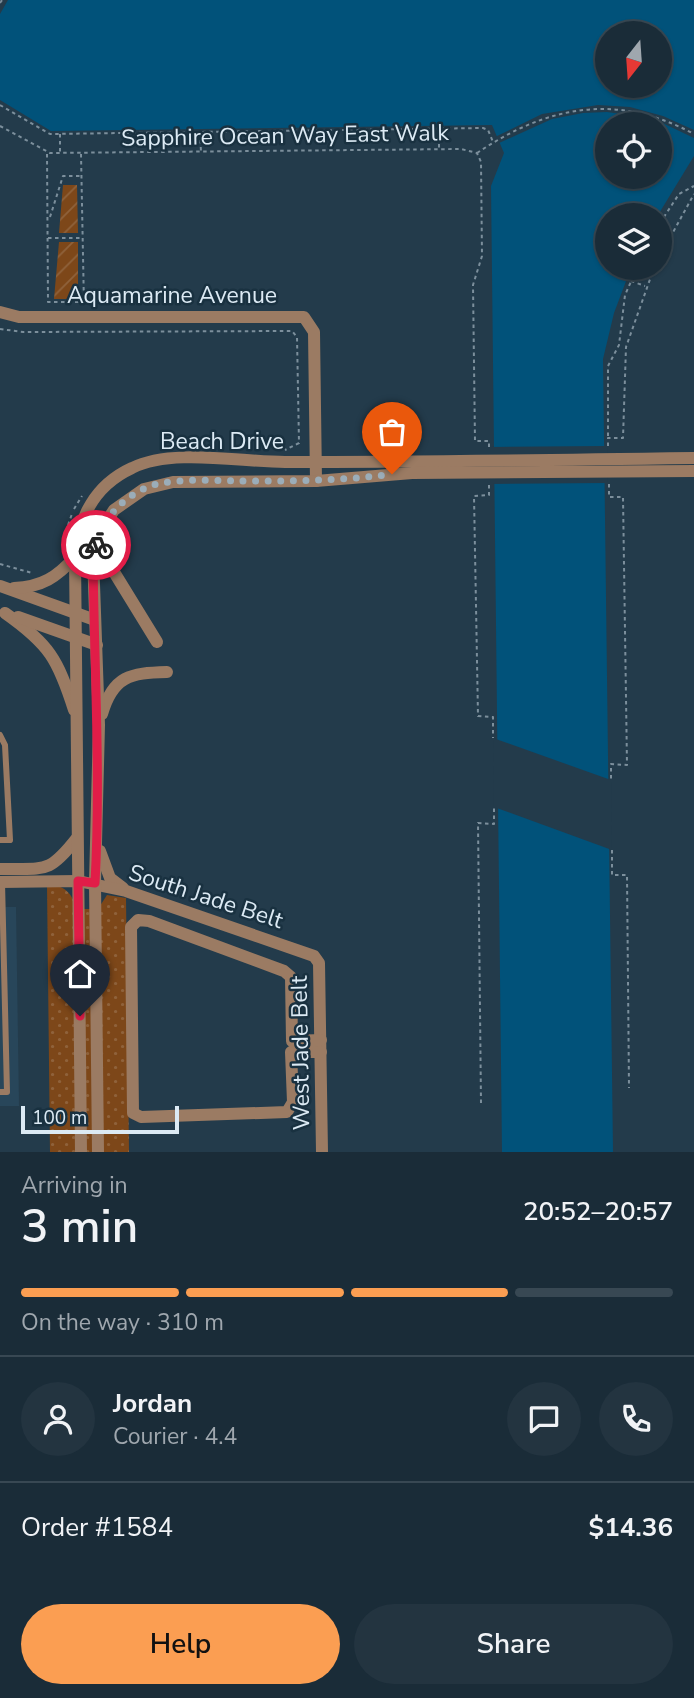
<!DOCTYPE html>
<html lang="en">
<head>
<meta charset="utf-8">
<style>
  body { margin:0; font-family:"Nunito Sans",sans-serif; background:#233440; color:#f1f3f6; height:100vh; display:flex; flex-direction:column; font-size:26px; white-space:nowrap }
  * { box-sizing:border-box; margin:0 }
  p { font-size:23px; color:#9fa7ae }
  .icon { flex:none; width:38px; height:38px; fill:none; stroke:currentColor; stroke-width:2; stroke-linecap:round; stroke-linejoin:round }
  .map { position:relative; height:1152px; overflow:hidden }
  .side { display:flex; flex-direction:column; background:#1a2c38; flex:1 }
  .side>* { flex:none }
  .needle { width:46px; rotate:197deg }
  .controls { position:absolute; left:595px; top:21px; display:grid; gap:14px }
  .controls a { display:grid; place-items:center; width:77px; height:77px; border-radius:50%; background:#1a2c38; box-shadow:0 2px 5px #0004,0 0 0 2px #384853; font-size:35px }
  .scale { position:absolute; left:21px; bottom:18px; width:158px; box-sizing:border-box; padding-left:7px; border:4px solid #dceaf4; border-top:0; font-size:19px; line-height:24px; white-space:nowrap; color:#dceaf4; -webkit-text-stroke:5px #193140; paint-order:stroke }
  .pin { position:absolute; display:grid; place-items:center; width:60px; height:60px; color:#fff; margin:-72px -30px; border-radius:50% 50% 50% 0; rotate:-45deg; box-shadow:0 0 7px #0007 }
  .pin .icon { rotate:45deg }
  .courier { position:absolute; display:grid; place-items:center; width:70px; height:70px; margin:-35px; border:5px solid #e11d48; border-radius:50%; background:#fff; color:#222; box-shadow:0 2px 9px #0007 }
  .headline em { font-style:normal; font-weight:600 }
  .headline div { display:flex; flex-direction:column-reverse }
  .headline { display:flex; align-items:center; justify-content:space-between; height:119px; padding:0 21px }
  h1 { font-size:46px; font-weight:600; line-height:52px }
  .bar { display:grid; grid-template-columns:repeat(4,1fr); gap:10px 7px; align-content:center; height:84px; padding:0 21px }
  .bar i { height:9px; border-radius:5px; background:#384853 }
  .bar .on { background:#fb9e52 }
  .bar p { grid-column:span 4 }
  .line { display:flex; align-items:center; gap:18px; padding:0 21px; border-top:2px solid #384853 }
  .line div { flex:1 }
  .round { display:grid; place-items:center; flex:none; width:74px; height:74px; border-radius:37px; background:#233440 }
  .primary-button { display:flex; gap:14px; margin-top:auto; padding:14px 21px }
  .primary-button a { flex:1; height:80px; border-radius:42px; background:#fb9e52; color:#111; font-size:28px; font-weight:600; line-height:80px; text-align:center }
  .primary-button a+a { background:#233440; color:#f1f3f6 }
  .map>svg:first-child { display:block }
  .built { fill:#28465a }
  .park { fill:url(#park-dots) }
  .garden { fill:url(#garden-furrows) }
  .water { fill:#01527a; fill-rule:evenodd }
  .pier { fill:#233b4b }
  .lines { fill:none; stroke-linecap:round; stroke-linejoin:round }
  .path { stroke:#7c8f9c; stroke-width:2; stroke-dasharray:3.5 3.5; stroke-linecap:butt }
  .lane { stroke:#9b7b63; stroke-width:6 }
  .street { stroke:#9b7b63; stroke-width:12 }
  .done { stroke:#9badb9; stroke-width:7; stroke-dasharray:0 12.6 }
  .route { stroke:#e11d48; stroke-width:9 }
  .labels { text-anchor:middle; stroke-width:5; stroke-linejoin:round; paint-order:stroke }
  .street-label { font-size:23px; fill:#dceaf4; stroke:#193140 }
</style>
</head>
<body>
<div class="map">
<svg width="694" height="1152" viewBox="0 0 694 1152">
  <defs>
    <pattern id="park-dots" width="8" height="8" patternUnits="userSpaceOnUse" patternTransform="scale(1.75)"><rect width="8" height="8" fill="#7d4719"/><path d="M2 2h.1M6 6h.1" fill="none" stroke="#8f623b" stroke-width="1.8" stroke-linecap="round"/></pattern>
    <pattern id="garden-furrows" width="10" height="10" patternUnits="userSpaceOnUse" patternTransform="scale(1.75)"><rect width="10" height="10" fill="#7d4719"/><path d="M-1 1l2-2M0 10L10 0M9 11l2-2" fill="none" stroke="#8f623b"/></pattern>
  </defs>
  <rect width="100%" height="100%" fill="#233b4b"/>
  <path class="built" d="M0,907H16L19,1106H0Z"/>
  <path class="park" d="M47,884C65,886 72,892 76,909H98L107,895L126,898L129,1152H50Z"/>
  <g class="garden">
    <path d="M63,185H77L78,233H59Z"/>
    <path d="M59,242H78V299H54Z"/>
  </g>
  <path class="water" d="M8,0H694V156L658,215H607V268H631L614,313L603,359L613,1152H502L491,186L504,153L492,125L51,131L0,100V14ZM607,33H660V86H607ZM607,124H660V177H607Z"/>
  <g class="pier">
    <path d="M598,105L630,107L663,116L694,130V138L654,119L607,112L583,113L552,119L499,143L495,137L542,114Z"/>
    <path d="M607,446L608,483L490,484V447Z"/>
    <path d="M493,738L611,780L612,850L494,807Z"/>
  </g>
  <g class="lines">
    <g class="path">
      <path d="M0,3L2,0"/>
      <path d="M0,105L50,134L483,128L488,130L493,142"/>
      <path d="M0,126L50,153L461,149L477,153L481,162L482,256L473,285L475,441H489V447"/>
      <path d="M439,130V148"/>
      <path d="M200,133L201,152"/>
      <path d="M60,134V152"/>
      <path d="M477,153C547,106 616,92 694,134"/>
      <path d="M47,154L48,302H84"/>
      <path d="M81,154L84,306"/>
      <path d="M50,217L63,176H80"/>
      <path d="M660,223L679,194L694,186"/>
      <path d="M48,238H81"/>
      <path d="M660,256L694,194"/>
      <path d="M631,281L645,286"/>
      <path d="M0,329L23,332L292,331L297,337L299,443L285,450"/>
      <path d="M608,436V366L619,345L625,295L637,268"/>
      <path d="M608,446V438H623L626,347L654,268"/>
      <path d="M609,484V497H623L627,765L611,764V780"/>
      <path d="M489,485V495L474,496L478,716L493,717V738"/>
      <path d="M74,509L82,496"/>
      <path d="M68,525L72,514"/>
      <path d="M0,564L32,573"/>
      <path d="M612,850V875H627L629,1088"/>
      <path d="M481,1103L478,823L494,824V807"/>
    </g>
    <g class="lane">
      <path d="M0,735L5,745L10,840H0"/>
      <path d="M0,1092H7L2,882"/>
    </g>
    <g class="street">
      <path d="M0,312L19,317H304L314,332L316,481"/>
      <path d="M100,536L106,559L157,642"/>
      <path d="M0,586L95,620"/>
      <path d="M14,588C42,587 57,577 75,557"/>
      <path d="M5,613C49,644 58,659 74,710"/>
      <path d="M18,617L97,645"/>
      <path d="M102,714C113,676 130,673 167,672"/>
      <path d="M100,851L110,878L123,888"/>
      <path d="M0,869C45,868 48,875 77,838"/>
      <path d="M0,882L78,881L126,891L314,956L319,963L322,1152"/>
      <path d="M321,1040L292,1041L291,977L284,971L149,921L138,920L131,927L133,1113L141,1117L287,1112L293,1102L291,1052H321"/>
      <path d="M81,1152L75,557C78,518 95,485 132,468C172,448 240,462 285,462C421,462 558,460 694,458"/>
      <path d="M98,1152L95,883L99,725L93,556L99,532L114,510L144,489L173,482L316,481L412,473L694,471"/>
    </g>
  </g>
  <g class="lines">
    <path class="done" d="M96,545C103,516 128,492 157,484C185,478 215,481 243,481C293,481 342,481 392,474"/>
    <path class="route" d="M80,1016L78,881L95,883C101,774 94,665 93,556L96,545"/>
  </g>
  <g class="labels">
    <g class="street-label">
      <text transform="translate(285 135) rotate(-1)" y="8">Sapphire Ocean Way East Walk</text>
      <text x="172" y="303">Aquamarine Avenue</text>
      <text x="222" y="449">Beach Drive</text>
      <text transform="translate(206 896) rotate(18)" y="8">South Jade Belt</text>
      <text transform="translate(300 1053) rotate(-91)" y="8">West Jade Belt</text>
    </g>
  </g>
</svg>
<div class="controls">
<a><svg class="needle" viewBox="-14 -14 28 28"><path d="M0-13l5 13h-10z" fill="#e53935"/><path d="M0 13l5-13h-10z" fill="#9fa7ae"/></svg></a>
<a><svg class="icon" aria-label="locate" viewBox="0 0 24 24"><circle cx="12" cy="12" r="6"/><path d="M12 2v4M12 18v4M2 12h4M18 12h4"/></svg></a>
<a><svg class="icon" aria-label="layers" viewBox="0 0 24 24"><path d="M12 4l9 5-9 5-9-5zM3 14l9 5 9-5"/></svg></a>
</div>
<div class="scale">100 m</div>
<div class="pin" style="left:392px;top:474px;background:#ea580c"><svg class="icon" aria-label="bag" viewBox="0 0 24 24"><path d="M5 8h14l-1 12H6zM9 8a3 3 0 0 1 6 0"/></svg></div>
<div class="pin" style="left:80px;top:1016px;background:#1f2937"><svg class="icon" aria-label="home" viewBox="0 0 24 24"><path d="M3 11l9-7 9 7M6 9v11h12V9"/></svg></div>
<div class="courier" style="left:96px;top:545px"><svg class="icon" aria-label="bike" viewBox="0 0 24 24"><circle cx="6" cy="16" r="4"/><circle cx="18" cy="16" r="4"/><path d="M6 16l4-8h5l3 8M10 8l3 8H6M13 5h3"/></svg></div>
</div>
<section class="side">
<div class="headline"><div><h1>3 min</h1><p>Arriving in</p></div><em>20:52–20:57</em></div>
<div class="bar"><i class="on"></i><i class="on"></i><i class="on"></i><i></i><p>On the way · 310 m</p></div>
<div class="line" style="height:126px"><a class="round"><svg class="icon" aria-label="person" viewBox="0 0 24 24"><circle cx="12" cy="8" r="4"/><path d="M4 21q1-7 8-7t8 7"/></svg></a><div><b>Jordan</b><p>Courier · 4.4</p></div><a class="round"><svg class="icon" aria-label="chat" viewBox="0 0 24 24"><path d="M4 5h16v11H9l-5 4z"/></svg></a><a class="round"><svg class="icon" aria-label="phone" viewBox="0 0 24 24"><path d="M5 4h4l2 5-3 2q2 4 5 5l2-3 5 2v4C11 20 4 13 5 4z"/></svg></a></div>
<div class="line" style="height:91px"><div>Order #1584</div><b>$14.36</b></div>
<div class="primary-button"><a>Help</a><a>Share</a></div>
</section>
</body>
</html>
